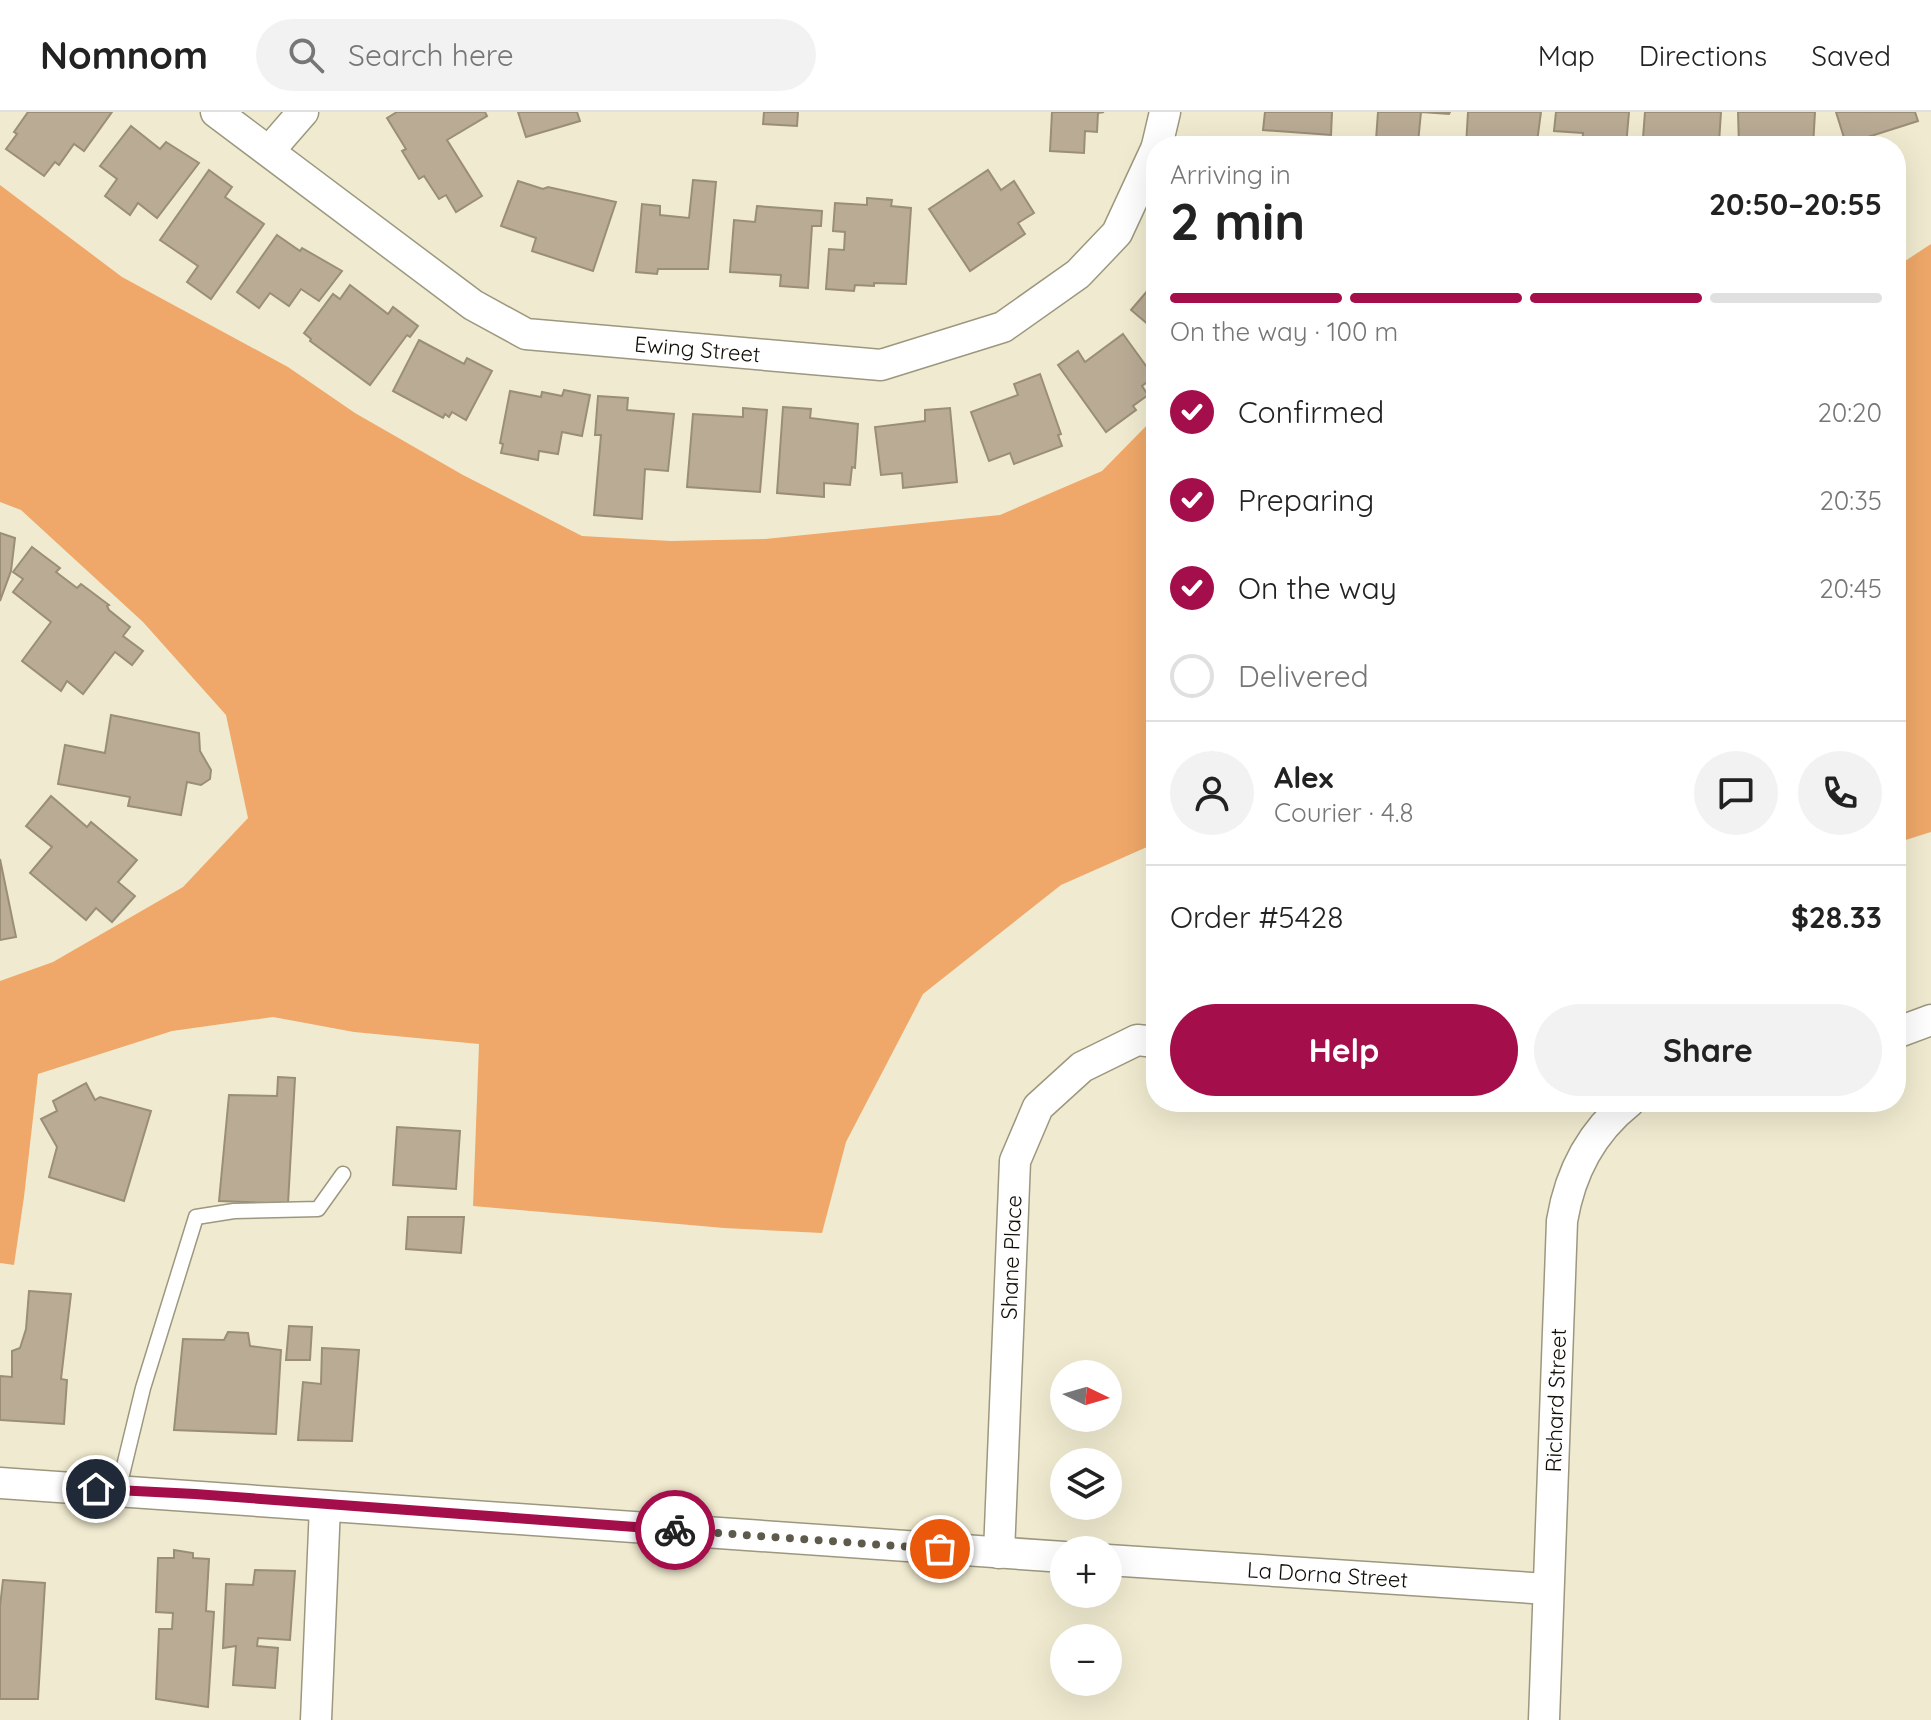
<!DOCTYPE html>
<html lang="en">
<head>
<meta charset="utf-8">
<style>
  body { margin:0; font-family:Quicksand,sans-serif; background:#f2f2f2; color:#222; height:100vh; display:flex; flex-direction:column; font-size:30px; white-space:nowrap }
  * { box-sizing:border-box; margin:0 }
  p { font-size:26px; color:#767676 }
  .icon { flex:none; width:44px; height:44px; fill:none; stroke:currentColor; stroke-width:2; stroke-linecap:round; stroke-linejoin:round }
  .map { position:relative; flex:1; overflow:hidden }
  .details { position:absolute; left:1146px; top:24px; width:760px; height:976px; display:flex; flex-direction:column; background:#fff; border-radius:32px; box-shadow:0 8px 32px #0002 }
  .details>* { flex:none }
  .needle { width:52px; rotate:95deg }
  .controls { position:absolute; left:1050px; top:1248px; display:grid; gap:16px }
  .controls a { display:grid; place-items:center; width:72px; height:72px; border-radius:50%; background:#fff; box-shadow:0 8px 32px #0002; font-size:40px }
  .pin { position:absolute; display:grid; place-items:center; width:68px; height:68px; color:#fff; margin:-34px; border:4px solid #fff; border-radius:50%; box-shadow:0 2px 8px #0007 }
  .courier { position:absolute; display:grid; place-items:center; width:80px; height:80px; margin:-40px; border:6px solid #a40e4a; border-radius:50%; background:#fff; color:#222; box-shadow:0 2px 10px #0007 }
  .headline em { font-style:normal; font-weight:700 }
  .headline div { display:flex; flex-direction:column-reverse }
  .headline { display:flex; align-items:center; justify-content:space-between; height:136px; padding:0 24px }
  h1 { font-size:52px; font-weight:700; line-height:60px }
  .bar { display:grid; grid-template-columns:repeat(4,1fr); gap:12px 8px; align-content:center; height:96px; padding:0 24px }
  .bar i { height:10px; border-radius:6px; background:#e0e0e0 }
  .bar .on { background:#a40e4a }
  .bar p { grid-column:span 4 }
  .line { display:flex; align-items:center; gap:20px; padding:0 24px; border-top:2px solid #e0e0e0 }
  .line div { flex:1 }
  .round { display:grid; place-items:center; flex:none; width:84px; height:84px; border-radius:42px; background:#f2f2f2 }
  ol { padding:0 24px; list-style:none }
  li { display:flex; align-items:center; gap:24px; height:88px }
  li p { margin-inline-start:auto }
  li .icon { padding:8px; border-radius:50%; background:#a40e4a; color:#fff; stroke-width:4 }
  li:last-child { color:#767676 }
  li i { width:44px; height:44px; border:4px solid #e0e0e0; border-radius:50% }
  .button { display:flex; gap:16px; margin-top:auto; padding:16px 24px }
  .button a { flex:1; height:92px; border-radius:48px; background:#a40e4a; color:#fff; font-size:32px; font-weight:700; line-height:92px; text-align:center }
  .button a+a { background:#f2f2f2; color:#222 }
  header { display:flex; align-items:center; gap:48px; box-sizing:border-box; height:112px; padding:0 40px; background:#fff; border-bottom:2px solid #e0e0e0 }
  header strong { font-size:38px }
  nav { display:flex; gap:44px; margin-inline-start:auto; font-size:28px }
  .search { width:560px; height:72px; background:#f2f2f2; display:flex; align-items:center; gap:20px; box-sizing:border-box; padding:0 28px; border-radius:44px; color:#767676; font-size:30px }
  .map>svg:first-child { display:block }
  .green { fill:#efa869 }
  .building { fill:#b9ab94; stroke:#9b8e77; stroke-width:2 }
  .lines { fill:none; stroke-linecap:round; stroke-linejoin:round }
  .lane-casing { stroke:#9c977e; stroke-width:17 }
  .street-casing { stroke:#9c977e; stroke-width:33 }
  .lane { stroke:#fff; stroke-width:14 }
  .street { stroke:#fff; stroke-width:30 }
  .done { stroke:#5e5b4c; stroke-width:8; stroke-dasharray:0 14.4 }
  .route { stroke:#a40e4a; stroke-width:10 }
  .labels { text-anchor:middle; stroke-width:7; stroke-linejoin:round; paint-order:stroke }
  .street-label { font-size:22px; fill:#0f0d05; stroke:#fdf8dd }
</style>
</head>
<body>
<header>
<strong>Nomnom</strong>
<div class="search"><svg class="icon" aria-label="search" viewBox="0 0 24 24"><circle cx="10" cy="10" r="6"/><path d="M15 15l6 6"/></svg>Search here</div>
<nav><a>Map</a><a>Directions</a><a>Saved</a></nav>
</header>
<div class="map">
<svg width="1931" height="1608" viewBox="0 0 1931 1608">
  <rect width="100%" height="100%" fill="#f0ebd0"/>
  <g class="green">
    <path d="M0,73L122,165L288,255L355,301L463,363L582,424L671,429L765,427L1000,403L1102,359L1156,304V731L1061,773L923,882L846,1030L822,1121L724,1116L473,1094L479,932L354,920L273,905L172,919L38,962L24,1085L14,1153L0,1151V869L53,850L183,775L248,706L226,603L143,510L21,398L0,390Z"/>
    <path d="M1931,132V720L1896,731V155Z"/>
  </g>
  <g class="building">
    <path d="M28,0H112L84,39L74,32L59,53L55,50L44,64L6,37L17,22L14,20Z"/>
    <path d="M397,0H485L487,4L447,28L482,84L456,100L446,83L439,87L424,64L419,67L402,39L406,37L387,6Z"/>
    <path d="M518,0H577L580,9L526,25Z"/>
    <path d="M764,0H798L797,14L763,12Z"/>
    <path d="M1052,0H1104L1098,1L1097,20L1085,19L1084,41L1050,39Z"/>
    <path d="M1265,0H1332L1331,23L1263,18Z"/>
    <path d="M1378,0H1450L1449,2L1421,0L1418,31L1376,28Z"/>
    <path d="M1468,0H1541L1537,30L1509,28V34H1466Z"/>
    <path d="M1556,0H1629L1626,34H1582L1583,21L1554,19Z"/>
    <path d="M1645,0H1721L1719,31L1643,26Z"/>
    <path d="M1738,0H1815L1813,34H1739Z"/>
    <path d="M1836,0H1915L1918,9L1846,32Z"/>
    <path d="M131,14L160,37L166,30L199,51L157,106L138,91L130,103L105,84L117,67L100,54Z"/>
    <path d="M209,58L232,75L225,85L264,112L211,187L187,170L198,154L160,128Z"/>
    <path d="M988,58L1001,78L1014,69L1034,101L1018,111L1025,122L970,159L929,97Z"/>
    <path d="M693,68L716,70L708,157H658L657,162L636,160L642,92L660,94V103L689,106Z"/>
    <path d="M518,69L543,77L548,75L616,90L593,159L532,139L536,126L501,114Z"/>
    <path d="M867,86L892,88L891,94L911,96L906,172L874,171V174L855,173L854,179L826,177L829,137L844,138L845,120L833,119L835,91L867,93Z"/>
    <path d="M757,94L822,99L821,114H812L808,176L780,174L781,163L730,160L734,108L755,110Z"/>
    <path d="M277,123L300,139L302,136L342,159L319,189L301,177L289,194L270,181L259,196L237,180Z"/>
    <path d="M350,173L388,202L393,195L418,214L410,225L407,223L370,273L310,229L311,227L304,221L333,182L340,187Z"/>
    <path d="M1149,177L1154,181L1156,179V219L1131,198Z"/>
    <path d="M1123,222L1154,265L1142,274L1148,283L1133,294L1136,298L1106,320L1058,253L1078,239L1085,250Z"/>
    <path d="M419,228L464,252L467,246L492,259L466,308L452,300L449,305L445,302L443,306L393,279Z"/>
    <path d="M1040,262L1061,322L1058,323L1062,334L1014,352L1010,341L989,349L971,300L1018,283L1014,272Z"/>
    <path d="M564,278L590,283L582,324L562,320L558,342L539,339L538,348L501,341L503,332L500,331L510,279L541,285L542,280L562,284Z"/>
    <path d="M598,284L628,286L627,298L674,302L668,359L645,357L642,407L594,403L601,323H595Z"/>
    <path d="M783,295L811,297L810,306L858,312L855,356L852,355L850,373L824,371V385L777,381Z"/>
    <path d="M743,296L767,298L760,380L687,375L693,302L743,305Z"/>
    <path d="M950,296L957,370L903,376L902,361L881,363L875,315L925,309V298Z"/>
    <path d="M0,421L15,426L11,459L0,489Z"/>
    <path d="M32,435L60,456L56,460L77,476L81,472L109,493L107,494L109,498L130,515L123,524L143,539L132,553L115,540L83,582L67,569L61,579L22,549L51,510L13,480L23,467L13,460Z"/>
    <path d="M111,603L199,621L200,639L211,658L210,667L201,673L187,670L181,703L128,694L130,685L58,672L65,633L105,641Z"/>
    <path d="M51,684L87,715L91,710L137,748L118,770L135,784L112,810L96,796L86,808L30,761L52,735L26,714Z"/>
    <path d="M0,747L16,825L0,828Z"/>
    <path d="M278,965L295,966L288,1092L219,1089L229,983L277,984Z"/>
    <path d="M86,971L95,988L100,985L151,999L124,1089L49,1065L57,1035L41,1007L57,999L53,989Z"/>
    <path d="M397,1015L460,1019L456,1077L393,1073Z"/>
    <path d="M408,1105H464L461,1141L406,1137Z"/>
    <path d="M29,1179L71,1182L61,1267L67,1268L64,1312L0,1308V1264L12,1265V1239L20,1236L26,1217Z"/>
    <path d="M289,1214L312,1215L310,1248H286Z"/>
    <path d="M228,1220L248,1221L250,1234L281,1238L276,1322L174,1318L183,1227L224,1228Z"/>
    <path d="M322,1236L359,1238L352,1329L298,1328L303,1270L321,1272Z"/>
    <path d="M174,1438L193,1441V1446L209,1447L206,1499L214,1500L208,1595L156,1587L159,1517H172L173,1501L156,1500L158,1446H174Z"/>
    <path d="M255,1458L295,1459L290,1528L258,1526L257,1534L278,1536L275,1576L233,1573L236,1534L223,1536L226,1472L253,1473Z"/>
    <path d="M3,1468L45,1471L38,1587H0V1494Z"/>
  </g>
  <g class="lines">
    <g class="lane-casing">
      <path id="lane" d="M118,1379L143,1276L196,1105L234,1099L318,1097L343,1062"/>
    </g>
    <g class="street-casing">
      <g id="street">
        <path id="s1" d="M216,0L473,193L526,222L881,253L1003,215L1078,162L1117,121L1156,37"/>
        <path d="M1157,34L1165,0"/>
        <path d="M269,39L303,0"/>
        <path d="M1896,921L1931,908"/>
        <path d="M0,1371L1064,1445"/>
        <path id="s2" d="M999,1441L1015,1049L1038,995L1082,955L1137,928L1156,930"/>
        <path id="s3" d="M1108,1448L1548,1477"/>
        <path d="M316,1608L325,1394"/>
        <path id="s4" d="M1544,1608L1562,1109C1570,1061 1590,1021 1629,990"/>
      </g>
    </g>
    <use href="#lane" class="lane"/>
    <use href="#street" class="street"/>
  </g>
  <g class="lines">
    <path class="done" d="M675,1418L940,1437"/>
    <path class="route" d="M96,1377L195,1382L675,1418"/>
  </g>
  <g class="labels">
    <g class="street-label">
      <text dy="8" stroke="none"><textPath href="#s1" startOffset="554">Ewing Street</textPath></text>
      <text dy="8" stroke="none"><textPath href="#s2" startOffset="296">Shane Place</textPath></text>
      <text dy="8" stroke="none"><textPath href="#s4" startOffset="320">Richard Street</textPath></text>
      <text dy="8" stroke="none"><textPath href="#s3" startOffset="220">La Dorna Street</textPath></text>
    </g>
  </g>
</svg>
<div class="controls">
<a><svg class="needle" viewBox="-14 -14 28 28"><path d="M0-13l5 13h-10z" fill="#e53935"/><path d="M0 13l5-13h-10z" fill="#767676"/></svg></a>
<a><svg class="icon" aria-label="layers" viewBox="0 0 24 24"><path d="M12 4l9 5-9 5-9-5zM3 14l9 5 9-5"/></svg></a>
<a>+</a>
<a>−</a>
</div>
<div class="pin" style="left:940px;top:1437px;background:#ea580c"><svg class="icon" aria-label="bag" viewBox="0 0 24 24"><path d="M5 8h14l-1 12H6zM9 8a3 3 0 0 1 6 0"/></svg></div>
<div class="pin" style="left:96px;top:1377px;background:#1f2937"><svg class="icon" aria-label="home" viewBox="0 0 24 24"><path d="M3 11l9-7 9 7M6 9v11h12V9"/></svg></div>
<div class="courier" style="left:675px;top:1418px"><svg class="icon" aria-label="bike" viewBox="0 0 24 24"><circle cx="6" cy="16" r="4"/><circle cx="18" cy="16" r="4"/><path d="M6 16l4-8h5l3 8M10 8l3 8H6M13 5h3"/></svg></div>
<section class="details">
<div class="headline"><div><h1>2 min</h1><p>Arriving in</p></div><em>20:50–20:55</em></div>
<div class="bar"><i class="on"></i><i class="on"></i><i class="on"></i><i></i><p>On the way · 100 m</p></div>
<ol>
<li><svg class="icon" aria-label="check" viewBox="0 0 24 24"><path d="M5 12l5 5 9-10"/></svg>Confirmed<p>20:20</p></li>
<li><svg class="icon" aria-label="check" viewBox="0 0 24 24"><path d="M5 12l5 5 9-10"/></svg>Preparing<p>20:35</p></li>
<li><svg class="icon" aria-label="check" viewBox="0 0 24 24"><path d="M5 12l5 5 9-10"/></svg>On the way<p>20:45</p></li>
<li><i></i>Delivered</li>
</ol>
<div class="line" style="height:144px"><a class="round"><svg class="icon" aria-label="person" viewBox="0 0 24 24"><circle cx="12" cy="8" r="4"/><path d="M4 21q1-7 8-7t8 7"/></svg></a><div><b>Alex</b><p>Courier · 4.8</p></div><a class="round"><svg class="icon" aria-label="chat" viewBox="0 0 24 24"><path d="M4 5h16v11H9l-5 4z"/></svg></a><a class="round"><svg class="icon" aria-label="phone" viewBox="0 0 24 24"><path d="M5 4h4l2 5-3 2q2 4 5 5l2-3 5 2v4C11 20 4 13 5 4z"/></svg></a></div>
<div class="line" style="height:104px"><div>Order #5428</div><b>$28.33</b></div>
<div class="button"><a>Help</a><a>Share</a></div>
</section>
</div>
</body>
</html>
